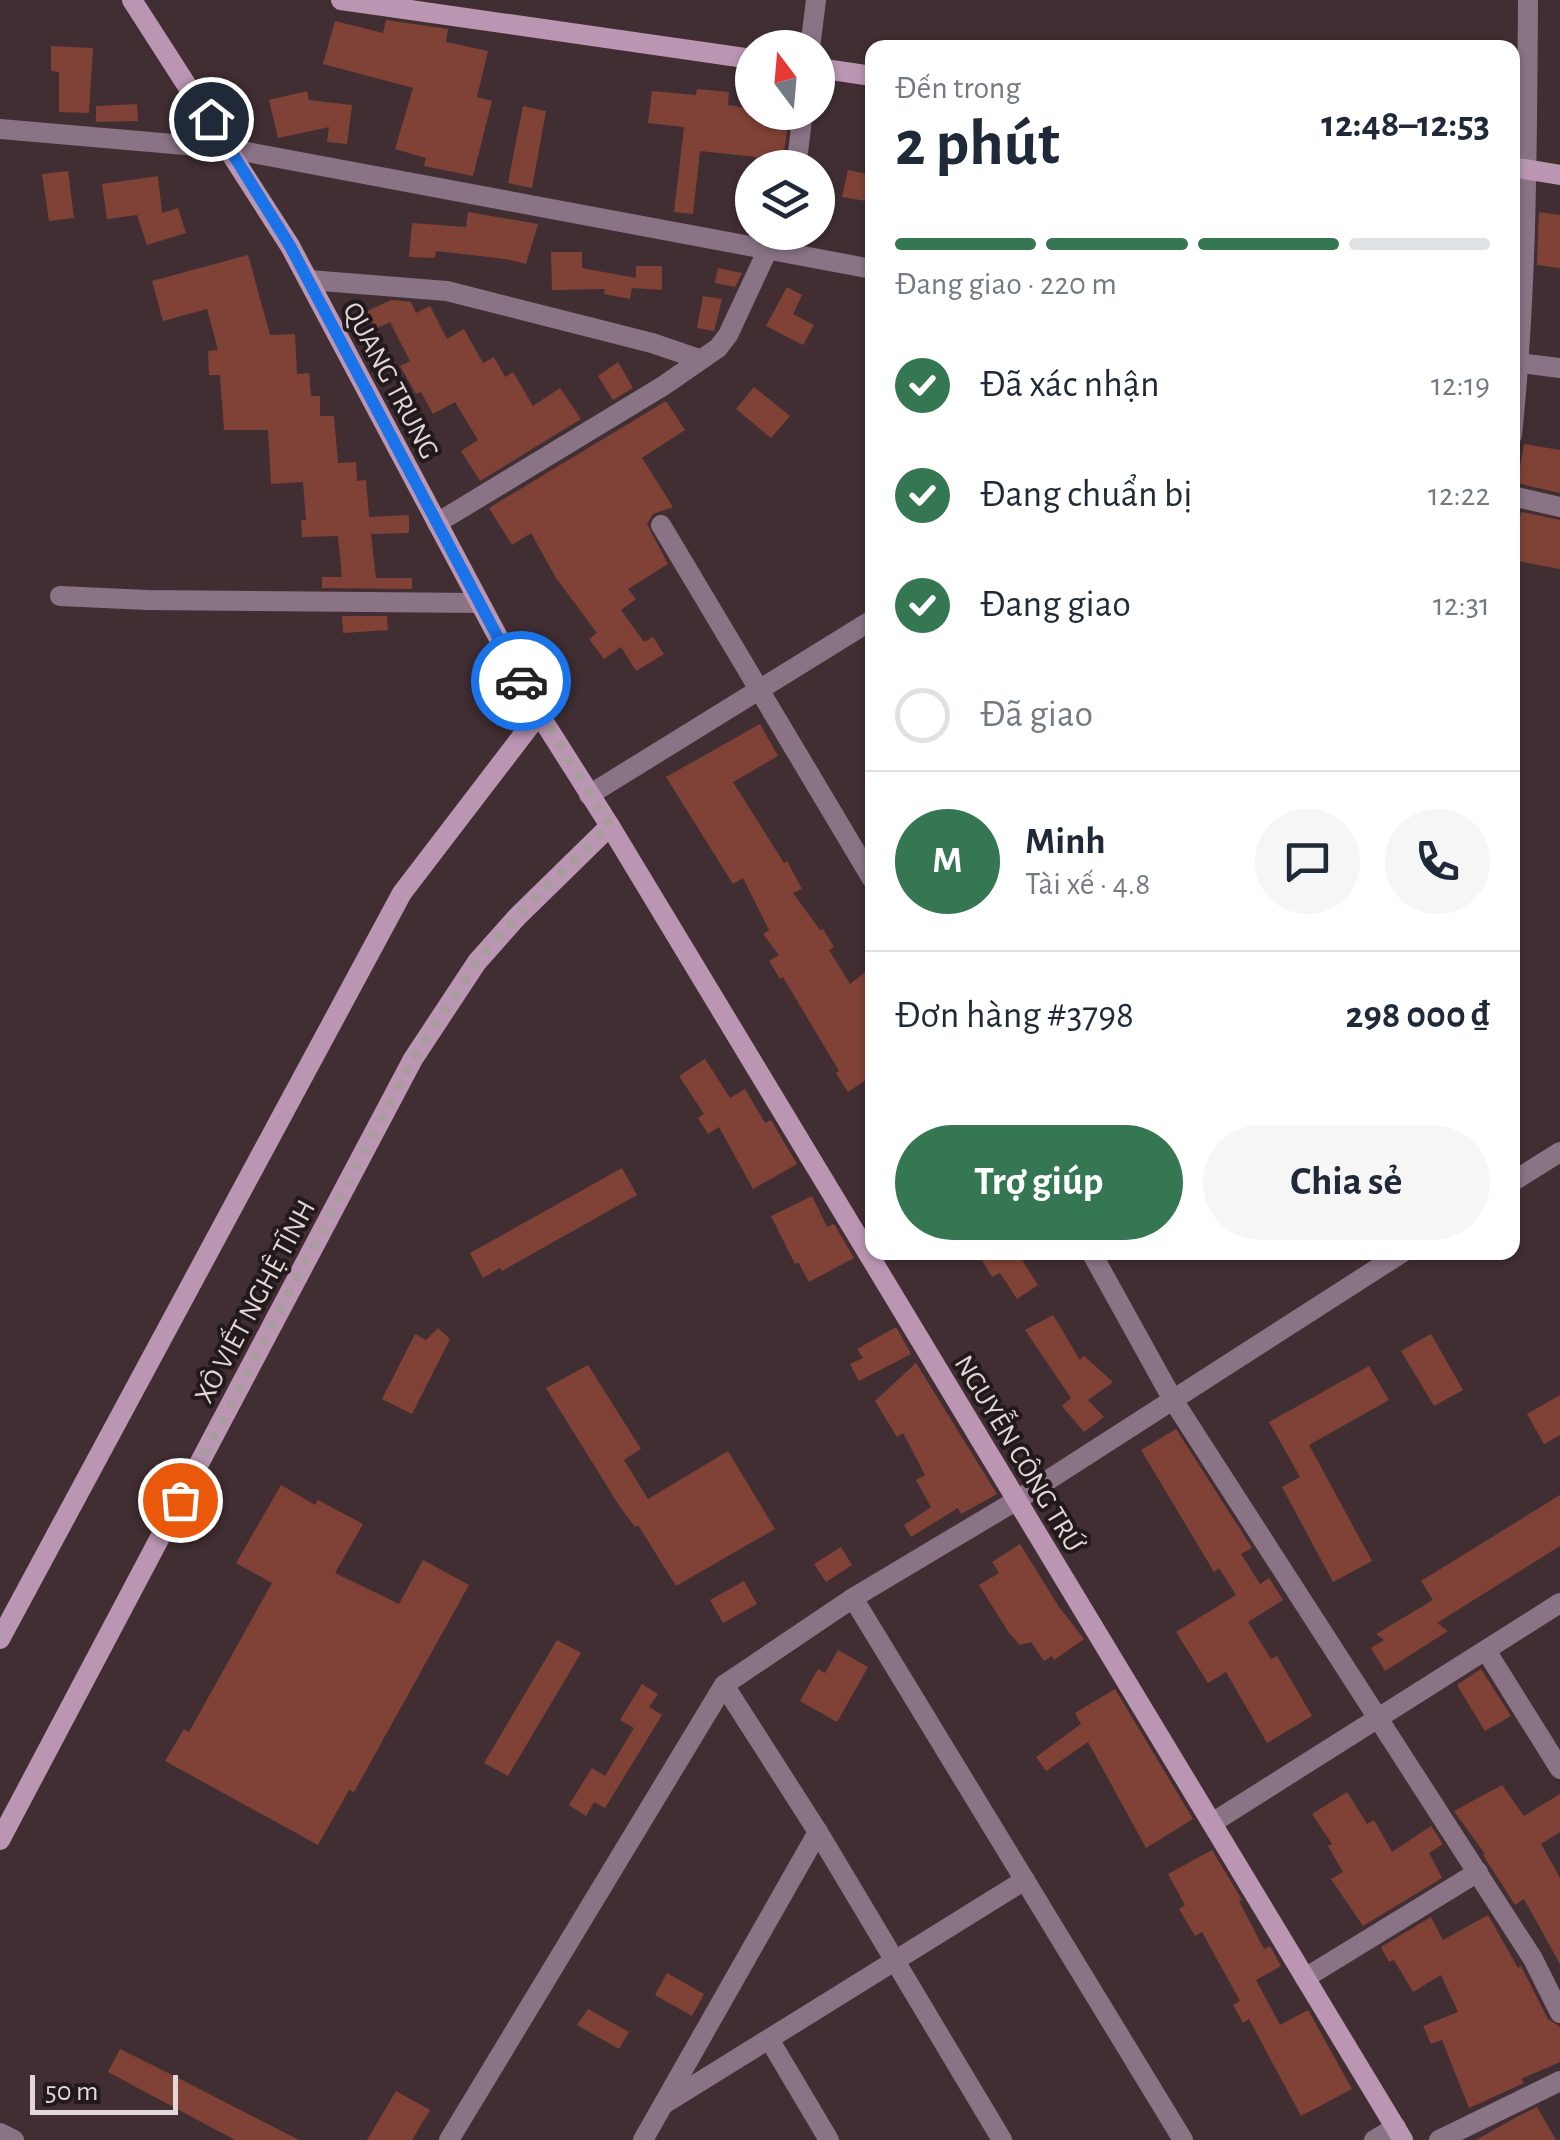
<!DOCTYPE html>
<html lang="vi">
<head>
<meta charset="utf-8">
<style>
  body { margin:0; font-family:"Alegreya Sans",sans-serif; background:#f6f6f7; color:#1f2937; height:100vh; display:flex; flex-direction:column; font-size:38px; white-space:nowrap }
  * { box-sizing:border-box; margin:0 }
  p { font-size:32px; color:#747a83 }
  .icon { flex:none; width:55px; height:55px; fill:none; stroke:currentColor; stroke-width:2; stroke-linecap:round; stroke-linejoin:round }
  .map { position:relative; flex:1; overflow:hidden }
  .panel { position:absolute; left:865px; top:40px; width:655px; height:1220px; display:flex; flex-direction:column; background:#fff; border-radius:20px; box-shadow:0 2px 8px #0004 }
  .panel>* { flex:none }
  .needle { width:65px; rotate:344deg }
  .fabs { position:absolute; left:735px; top:30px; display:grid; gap:20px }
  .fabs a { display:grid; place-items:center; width:100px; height:100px; border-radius:50%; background:#fff; box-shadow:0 2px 8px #0004; font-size:50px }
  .scale { position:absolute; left:30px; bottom:25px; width:148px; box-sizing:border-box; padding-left:10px; border:5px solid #e3d6d9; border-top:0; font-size:28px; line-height:35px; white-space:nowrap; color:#e3d6d9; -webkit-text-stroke:8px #22191b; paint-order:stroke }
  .pin { position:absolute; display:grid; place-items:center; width:85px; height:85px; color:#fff; margin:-42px; border:5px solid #fff; border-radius:50%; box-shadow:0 2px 10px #0007 }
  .courier { position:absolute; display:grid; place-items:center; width:100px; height:100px; margin:-50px; border:8px solid #1a73e8; border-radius:50%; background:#fff; color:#222; box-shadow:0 2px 12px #0007 }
  .summary em { font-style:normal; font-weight:700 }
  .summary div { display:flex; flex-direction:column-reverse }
  .summary { display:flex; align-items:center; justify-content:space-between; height:170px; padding:0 30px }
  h1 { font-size:65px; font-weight:700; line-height:75px }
  .bar { display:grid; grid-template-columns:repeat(4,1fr); gap:15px 10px; align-content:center; height:120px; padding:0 30px }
  .bar i { height:12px; border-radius:8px; background:#e0e1e3 }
  .bar .current { background:#357752 }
  .bar p { grid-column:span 4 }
  .line { display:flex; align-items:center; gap:25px; padding:0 30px; border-top:2px solid #e0e1e3 }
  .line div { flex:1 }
  .round { display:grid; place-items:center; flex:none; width:105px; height:105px; border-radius:52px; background:#f6f6f7 }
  ol { padding:0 30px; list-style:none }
  li { display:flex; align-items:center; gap:30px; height:110px }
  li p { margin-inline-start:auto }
  li .icon { padding:10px; border-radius:50%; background:#357752; color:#fff; stroke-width:4 }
  li:last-child { color:#747a83 }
  li i { width:55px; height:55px; border:5px solid #e0e1e3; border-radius:50% }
  .primary-button { display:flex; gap:20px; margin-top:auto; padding:20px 30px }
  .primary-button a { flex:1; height:115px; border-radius:60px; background:#357752; color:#fff; font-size:40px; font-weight:700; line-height:115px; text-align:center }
  .primary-button a+a { background:#f6f6f7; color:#1f2937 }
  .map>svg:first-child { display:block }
  .building { fill:#804236 }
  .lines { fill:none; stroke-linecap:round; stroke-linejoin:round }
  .street { stroke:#8a7385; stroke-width:20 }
  .secondary { stroke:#bb96b3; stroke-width:20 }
  .done { stroke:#aa9b9f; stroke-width:10; stroke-dasharray:0 18 }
  .route { stroke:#1a73e8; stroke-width:12 }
  .labels { text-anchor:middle; stroke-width:8; stroke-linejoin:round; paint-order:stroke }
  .street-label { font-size:28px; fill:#e3d6d9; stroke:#22191b }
</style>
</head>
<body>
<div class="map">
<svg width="1560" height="2140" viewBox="0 0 1560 2140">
  <rect width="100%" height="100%" fill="#412e32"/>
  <g class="building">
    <path d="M386,20L448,29L446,42L488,51L477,97L492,101L473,176L424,166L426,158L395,149L413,88L323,64L335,21L383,33Z"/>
    <path d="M51,46L93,48L89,113L59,112V72L51,71Z"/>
    <path d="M697,89L729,92L728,105L752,109V112L789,115L782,168H756V157L700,151L693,214L674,212L684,127L648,123L652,91L696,95Z"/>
    <path d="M307,91L309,100L352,105L347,144L327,142L329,127L278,138L269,100Z"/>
    <path d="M137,104L138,121L96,122V106Z"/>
    <path d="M523,106L546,111L532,188L508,183Z"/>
    <path d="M848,170L872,175V202L842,197Z"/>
    <path d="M68,171L74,218L49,221L42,174Z"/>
    <path d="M158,176L162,213L178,208L186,233L147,245L137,215L107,219L102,184Z"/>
    <path d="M468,212L538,224L526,264L506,259L436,251L435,258L409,257L412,223L466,227Z"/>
    <path d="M1539,212L1560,215V268L1537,265Z"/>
    <path d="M551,252H582V268L636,278V266H662V290L632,288L630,299L604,294L605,289L552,290Z"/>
    <path d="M248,255L270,335L295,334L297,374L309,373L311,396H320V416H334L338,463L356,462L357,481L366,480L369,517L409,515V533L371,534L376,578H412V589L322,588V577H342L338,536L302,537L301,520H306L303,482L271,484L268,430H224L220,375H209L208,351L218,350L207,309L163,321L152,281Z"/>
    <path d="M718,268L742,273L735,287L715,283Z"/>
    <path d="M787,287L802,295L793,314L814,325L803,345L766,326Z"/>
    <path d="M703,296L722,299L714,331L697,328Z"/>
    <path d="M391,300L411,302L416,313L430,306L447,339L464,329L483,363L494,357L505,377L513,372L533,406L560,388L581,419L480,481L461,451L478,440L455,402L433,414L421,392L416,394L400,366L410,361L390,322L373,330L365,312Z"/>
    <path d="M618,362L633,388L613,400L598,376Z"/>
    <path d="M754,387L790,416L771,438L736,409Z"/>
    <path d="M666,401L685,430L642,458L673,507L653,514L647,524L668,564L628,589L636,599L621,610L644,642L653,637L664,654L636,671L621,647L604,659L589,639L597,633L556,578L531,533L512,545L489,508Z"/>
    <path d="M1524,444L1560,450V493L1517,483Z"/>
    <path d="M1521,512L1560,520V569L1512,560Z"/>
    <path d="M342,616H387L388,630L343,633Z"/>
    <path d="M760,724L778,756L733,782L784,863L787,861L802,889L793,893L820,930L823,929L834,947L829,950L850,984L872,967V1076L848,1092L836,1073L839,1071L783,977L780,979L769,961L779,955L763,934L769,930L743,878L733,884L666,777Z"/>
    <path d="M705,1059L730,1098L745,1089L765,1123L771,1120L797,1164L753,1189L719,1127L708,1134L698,1118L704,1114L679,1076Z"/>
    <path d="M622,1168L637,1195L502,1271L500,1268L483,1278L470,1253Z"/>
    <path d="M812,1196L827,1227L834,1224L854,1258L809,1282L798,1262L795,1264L771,1216Z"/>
    <path d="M977,1252H1017L1038,1285L1017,1299L1000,1273L992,1277Z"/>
    <path d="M1053,1315L1080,1360L1084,1356L1113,1382L1088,1400L1104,1417L1084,1432L1062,1406L1071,1398L1025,1330Z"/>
    <path d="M896,1327L911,1354L859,1381L850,1364L863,1358L857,1349Z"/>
    <path d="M438,1328L450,1339L412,1414L382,1399L415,1334L426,1340Z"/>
    <path d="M1431,1334L1463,1390L1434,1406L1401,1351Z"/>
    <path d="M916,1363L997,1494L961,1514L958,1508L911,1537L904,1525L931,1507L916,1480L925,1475L903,1433L897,1437L875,1401Z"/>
    <path d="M588,1365L641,1449L624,1460L648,1499L728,1451L775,1529L676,1586L638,1525L635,1527L620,1507L546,1388Z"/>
    <path d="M1369,1366L1389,1400L1309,1445L1372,1561L1333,1582L1282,1487L1300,1477L1269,1422Z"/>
    <path d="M1560,1395V1435L1544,1444L1527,1414Z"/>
    <path d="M1176,1429L1252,1548L1241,1554L1260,1584L1269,1578L1283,1600L1248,1622L1271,1659L1277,1656L1312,1716L1267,1743L1226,1672L1208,1683L1176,1632L1236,1595L1219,1568L1214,1572L1141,1450Z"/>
    <path d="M281,1485L315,1505L318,1500L363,1524L335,1573L399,1604L423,1560L469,1585L354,1792L349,1790L318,1845L165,1761L184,1729L189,1732L272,1583L236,1563Z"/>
    <path d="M1560,1495V1546L1437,1623L1448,1631L1385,1671L1371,1648L1384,1640L1376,1634L1433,1600L1421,1581Z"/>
    <path d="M1020,1544L1059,1607L1084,1639L1054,1660L1052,1656L1044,1661L1031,1642L1020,1645L1009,1633L979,1585L999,1573L992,1562Z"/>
    <path d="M841,1547L852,1565L826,1582L814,1564Z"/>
    <path d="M744,1581L757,1604L723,1623L710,1600Z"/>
    <path d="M557,1640L581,1653L508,1776L484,1763Z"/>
    <path d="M838,1650L868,1667L837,1722L800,1701L818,1669L825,1673Z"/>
    <path d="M1481,1669L1511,1716L1485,1731L1457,1685Z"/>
    <path d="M642,1684L658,1694L649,1707L662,1715L605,1808L594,1802L586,1816L569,1805L592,1768L605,1776L634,1728L620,1720Z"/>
    <path d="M1115,1689L1193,1819L1146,1848L1088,1742L1046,1771L1036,1757L1081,1724L1075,1713Z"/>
    <path d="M1502,1785L1524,1816L1560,1794V1832L1541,1844L1560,1878V1964L1524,1899L1515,1905L1483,1855L1485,1854L1454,1811Z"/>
    <path d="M1347,1792L1367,1824L1374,1820L1392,1852L1431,1826L1443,1844L1429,1853L1442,1878L1363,1926L1331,1879L1343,1872L1328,1846L1332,1844L1312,1814Z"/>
    <path d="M1212,1850L1242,1900L1239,1901L1264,1949L1270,1946L1281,1966L1256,1980L1280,2025L1308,2010L1352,2089L1301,2116L1249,2019L1243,2023L1233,2005L1240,2001L1202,1932L1195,1936L1179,1909L1185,1905L1168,1874Z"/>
    <path d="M1488,1915L1518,1968L1521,1966L1548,2019L1560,2027V2062L1521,2079L1524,2083L1469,2108L1442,2040L1431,2044L1423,2026L1458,2012L1441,1975L1413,1992L1394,1960L1389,1962L1381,1947L1431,1917L1443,1940Z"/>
    <path d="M667,1973L704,1994L692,2016L655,1995Z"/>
    <path d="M588,2009L629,2032L619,2049L577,2025Z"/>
    <path d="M120,2049L184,2081L299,2140H235L108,2072Z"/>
    <path d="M396,2091L430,2110L412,2140H367Z"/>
    <path d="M1537,2107L1556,2140H1476L1515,2118Z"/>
  </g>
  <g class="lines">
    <g class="street">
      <path d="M810,48L816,0"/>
      <path d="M0,129L231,149L872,269"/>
      <path d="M796,168L803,112"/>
      <path d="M309,280L447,291L652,343L699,359"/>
      <path d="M1512,362L1560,368"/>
      <path d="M1512,435C1527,291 1527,145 1528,0"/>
      <path d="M1512,496L1560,507"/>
      <path d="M437,523L663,386L718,348L728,335L776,232"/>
      <path d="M661,525L872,879"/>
      <path d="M60,596L147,600L479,603"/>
      <path d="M589,795L872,620"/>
      <path d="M1512,1182L1560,1152"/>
      <path d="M1091,1252L1173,1400L1533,1959L1560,2013"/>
      <path d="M853,1598L1183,2140"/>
      <path d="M1487,1652L1560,1769"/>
      <path d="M724,1685L818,1832L1002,2140"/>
      <path d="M1212,1823L1560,1603"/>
      <path d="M1305,1978L1478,1872"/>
      <path d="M769,2039L829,2140"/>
      <path d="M664,2104L1025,1880"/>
      <path d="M0,2133L14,2140"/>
      <path d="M449,2140L724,1685L853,1598L1017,1500L1403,1252"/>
      <path d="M643,2140L818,1832"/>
      <path d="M1374,2140L1396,2127"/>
      <path d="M1439,2140L1560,2081"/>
    </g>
    <g class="secondary">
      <path d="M132,0L290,246L539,714L610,826L1403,2140"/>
      <path d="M341,0L752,59"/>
      <path d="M818,68L872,76"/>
      <path d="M1512,167L1560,175"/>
      <path d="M0,1639L402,893L539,714"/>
      <path d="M0,1840L413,1059L477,962L517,917L610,826"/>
    </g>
  </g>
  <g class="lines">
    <path class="done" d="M180,1500L413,1059L477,962L517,916L610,826L521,681"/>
    <path class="route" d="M211,119L290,246L521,681"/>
  </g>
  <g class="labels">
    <g class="street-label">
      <text transform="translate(392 380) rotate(62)" y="10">QUANG TRUNG</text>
      <text transform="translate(254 1301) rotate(-62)" y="10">XÔ VIẾT NGHỆ TĨNH</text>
      <text transform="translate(1020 1453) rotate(59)" y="10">NGUYỄN CÔNG TRỨ</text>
    </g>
  </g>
</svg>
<div class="fabs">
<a><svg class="needle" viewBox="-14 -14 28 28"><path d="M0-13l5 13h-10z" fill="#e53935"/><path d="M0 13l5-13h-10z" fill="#747a83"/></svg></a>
<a><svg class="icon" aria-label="layers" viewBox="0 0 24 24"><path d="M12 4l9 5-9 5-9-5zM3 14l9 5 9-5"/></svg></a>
</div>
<div class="scale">50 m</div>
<div class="pin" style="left:180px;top:1500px;background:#ea580c"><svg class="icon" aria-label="bag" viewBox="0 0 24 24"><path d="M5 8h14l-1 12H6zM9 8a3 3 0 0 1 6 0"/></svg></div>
<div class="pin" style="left:211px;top:119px;background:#1f2937"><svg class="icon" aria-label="home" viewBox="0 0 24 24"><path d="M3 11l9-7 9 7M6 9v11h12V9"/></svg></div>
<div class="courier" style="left:521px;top:681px"><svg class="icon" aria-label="car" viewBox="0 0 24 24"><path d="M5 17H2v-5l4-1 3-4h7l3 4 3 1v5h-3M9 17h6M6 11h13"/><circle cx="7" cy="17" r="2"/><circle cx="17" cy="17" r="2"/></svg></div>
<section class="panel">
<div class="summary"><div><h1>2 phút</h1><p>Đến trong</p></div><em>12:48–12:53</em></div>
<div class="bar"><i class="current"></i><i class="current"></i><i class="current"></i><i></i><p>Đang giao · 220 m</p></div>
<ol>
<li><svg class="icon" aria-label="check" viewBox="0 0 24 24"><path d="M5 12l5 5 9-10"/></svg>Đã xác nhận<p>12:19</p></li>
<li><svg class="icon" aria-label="check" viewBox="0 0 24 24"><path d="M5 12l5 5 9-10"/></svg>Đang chuẩn bị<p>12:22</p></li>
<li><svg class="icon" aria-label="check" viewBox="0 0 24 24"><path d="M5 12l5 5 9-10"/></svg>Đang giao<p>12:31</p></li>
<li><i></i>Đã giao</li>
</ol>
<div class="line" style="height:180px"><b class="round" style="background:#357752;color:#fff">M</b><div><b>Minh</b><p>Tài xế · 4.8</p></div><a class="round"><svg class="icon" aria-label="chat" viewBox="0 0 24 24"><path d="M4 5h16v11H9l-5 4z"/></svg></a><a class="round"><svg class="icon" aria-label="phone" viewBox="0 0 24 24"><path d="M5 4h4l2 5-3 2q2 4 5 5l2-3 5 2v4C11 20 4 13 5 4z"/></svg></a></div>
<div class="line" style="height:130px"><div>Đơn hàng #3798</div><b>298 000 ₫</b></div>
<div class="primary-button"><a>Trợ giúp</a><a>Chia sẻ</a></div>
</section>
</div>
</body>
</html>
